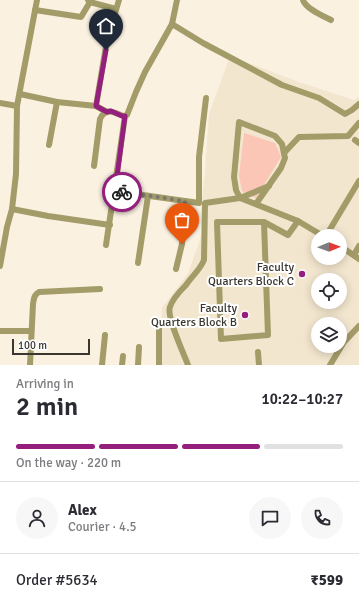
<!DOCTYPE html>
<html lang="en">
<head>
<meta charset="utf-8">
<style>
  body { margin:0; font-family:Signika,sans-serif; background:#f7f7f7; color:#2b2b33; height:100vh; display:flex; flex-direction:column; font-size:15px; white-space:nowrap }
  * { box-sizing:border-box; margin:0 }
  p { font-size:13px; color:#7c7c81 }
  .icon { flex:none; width:22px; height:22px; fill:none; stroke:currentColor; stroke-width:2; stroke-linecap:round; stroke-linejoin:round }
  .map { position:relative; height:365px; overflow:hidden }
  .details { display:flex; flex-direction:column; background:#fff; flex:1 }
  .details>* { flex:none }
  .needle { width:26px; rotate:89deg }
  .buttons { position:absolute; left:311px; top:229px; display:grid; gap:8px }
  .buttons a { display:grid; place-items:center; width:36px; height:36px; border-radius:50%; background:#fff; box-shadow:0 2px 10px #0003; font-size:20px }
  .scale { position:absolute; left:12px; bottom:10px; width:78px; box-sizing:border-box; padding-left:4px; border:2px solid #3a3731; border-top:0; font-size:11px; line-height:14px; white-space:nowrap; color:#3a3731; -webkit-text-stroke:3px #fff; paint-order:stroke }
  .pin { position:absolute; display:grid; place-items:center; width:34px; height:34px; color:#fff; margin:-41px -17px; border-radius:50% 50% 50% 0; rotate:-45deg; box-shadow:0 0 4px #0007 }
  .pin .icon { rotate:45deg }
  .courier { position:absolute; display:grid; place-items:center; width:40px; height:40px; margin:-20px; border:3px solid #951f7c; border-radius:50%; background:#fff; color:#222; box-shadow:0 1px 5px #0007 }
  .summary em { font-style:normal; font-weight:600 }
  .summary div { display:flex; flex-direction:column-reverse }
  .summary { display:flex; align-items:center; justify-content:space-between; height:68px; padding:0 16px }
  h1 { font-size:26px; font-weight:600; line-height:30px }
  .bar { display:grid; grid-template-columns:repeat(4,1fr); gap:6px 4px; align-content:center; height:48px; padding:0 16px }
  .bar i { height:5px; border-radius:3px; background:#e1e1e2 }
  .bar .selected { background:#951f7c }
  .bar p { grid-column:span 4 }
  .line { display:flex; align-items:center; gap:10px; padding:0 16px; border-top:1px solid #e1e1e2 }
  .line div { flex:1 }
  .round { display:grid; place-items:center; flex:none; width:42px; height:42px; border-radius:21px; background:#f7f7f7 }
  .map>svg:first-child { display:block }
  .built { fill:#f3e6cf; fill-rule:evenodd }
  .green { fill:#fbc6b5 }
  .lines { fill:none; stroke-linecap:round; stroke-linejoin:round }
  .minor { stroke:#a39c69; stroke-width:6 }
  .done { stroke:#7d786f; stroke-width:4; stroke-dasharray:0 7.2 }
  .route { stroke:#951f7c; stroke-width:5 }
  .poi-dot { fill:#951f7c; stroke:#fff; stroke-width:1.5 }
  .labels { text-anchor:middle; stroke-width:4; stroke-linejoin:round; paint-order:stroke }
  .poi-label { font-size:12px; fill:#3a3731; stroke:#fff; text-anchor:end }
</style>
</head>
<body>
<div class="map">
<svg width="359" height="365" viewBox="0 0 359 365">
  <rect width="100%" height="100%" fill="#faf1e1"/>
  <path class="built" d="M230,56L299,82L354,100L359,97V365H160L162,308L188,273L201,237L202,201L205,171L209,114ZM318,236H340V258H318ZM318,280H340V302H318ZM318,324H340V346H318Z"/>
  <path class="green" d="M244,133L275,143L281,157L256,198L242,191L239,176Z"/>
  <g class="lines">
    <g class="minor">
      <path d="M88,0L90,2L116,9"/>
      <path d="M303,0C306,9 323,16 331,20"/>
      <path d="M35,10L81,17L90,2"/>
      <path d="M172,24L203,43L282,85L319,98L345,114L352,110L359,104"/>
      <path d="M20,94L57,102L96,106L107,112"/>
      <path d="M0,103L17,106"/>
      <path d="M96,106L107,40L119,0"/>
      <path d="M355,140L359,143"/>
      <path d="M49,145L57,102"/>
      <path d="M284,153L299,137L348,136L359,123"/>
      <path d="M94,166L100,119C106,106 114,113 124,116L127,115L136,92L145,72L172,24L177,0"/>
      <path d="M115,191L199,203V157L206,98"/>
      <path d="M256,204L281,168L285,158L282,144L275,136L239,122L234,177L236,190L240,198L298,221L323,236"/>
      <path d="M12,209L48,216L110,225"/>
      <path d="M264,222L268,335L221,339L217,222H264L288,235L298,221"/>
      <path d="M326,236L359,181"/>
      <path d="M106,245L125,116"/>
      <path d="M340,246L359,259"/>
      <path d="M354,255L359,246"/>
      <path d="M138,263L148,196"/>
      <path d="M0,266L7,227L12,209L16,174L17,106L37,0"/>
      <path d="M176,269L182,244L185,201"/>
      <path d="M159,327V365"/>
      <path d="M0,331H31"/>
      <path d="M258,352L259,365"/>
      <path d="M30,365L33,304C34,298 34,295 39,292L100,289"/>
      <path d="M102,365L105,335"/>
      <path d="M122,365L123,356"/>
      <path d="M138,365L139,347"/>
      <path d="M188,365C184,354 166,316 170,307C172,300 181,290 186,285C192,276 200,270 204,260L205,203L240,198L269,186"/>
      <path d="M330,365L344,342L359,326"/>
    </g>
  </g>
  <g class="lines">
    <path class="done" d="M122,192L185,201L182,244"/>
    <path class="route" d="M106,50L96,106L107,112L111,111L122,116H125L115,192H122"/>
  </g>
  <g class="poi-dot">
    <circle cx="302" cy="274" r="4"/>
    <circle cx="245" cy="315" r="4"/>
  </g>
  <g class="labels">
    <g class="poi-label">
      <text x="294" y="271">Faculty<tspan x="294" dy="14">Quarters Block C</tspan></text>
      <text x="237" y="312">Faculty<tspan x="237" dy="14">Quarters Block B</tspan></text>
    </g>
  </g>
</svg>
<div class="buttons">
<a><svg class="needle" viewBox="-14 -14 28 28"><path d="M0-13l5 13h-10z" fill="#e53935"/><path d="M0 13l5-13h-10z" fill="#7c7c81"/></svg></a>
<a><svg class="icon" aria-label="locate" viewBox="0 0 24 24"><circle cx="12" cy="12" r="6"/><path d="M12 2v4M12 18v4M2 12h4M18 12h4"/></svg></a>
<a><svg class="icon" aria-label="layers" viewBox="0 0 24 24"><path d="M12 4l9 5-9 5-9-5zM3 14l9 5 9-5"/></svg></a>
</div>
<div class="scale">100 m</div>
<div class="pin" style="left:182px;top:244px;background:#ea580c"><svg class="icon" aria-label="bag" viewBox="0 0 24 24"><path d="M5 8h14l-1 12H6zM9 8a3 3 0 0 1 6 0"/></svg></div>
<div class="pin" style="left:106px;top:50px;background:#1f2937"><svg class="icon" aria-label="home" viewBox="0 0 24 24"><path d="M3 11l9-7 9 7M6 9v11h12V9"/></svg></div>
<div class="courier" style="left:122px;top:192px"><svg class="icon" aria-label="bike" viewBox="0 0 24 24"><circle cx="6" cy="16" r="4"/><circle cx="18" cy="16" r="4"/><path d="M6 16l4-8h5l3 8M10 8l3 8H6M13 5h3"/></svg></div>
</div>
<section class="details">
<div class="summary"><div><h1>2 min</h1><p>Arriving in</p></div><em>10:22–10:27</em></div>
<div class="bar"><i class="selected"></i><i class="selected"></i><i class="selected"></i><i></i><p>On the way · 220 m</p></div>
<div class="line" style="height:72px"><a class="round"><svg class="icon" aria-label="person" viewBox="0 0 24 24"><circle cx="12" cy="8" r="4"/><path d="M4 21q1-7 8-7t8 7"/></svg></a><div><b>Alex</b><p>Courier · 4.5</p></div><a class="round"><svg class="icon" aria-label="chat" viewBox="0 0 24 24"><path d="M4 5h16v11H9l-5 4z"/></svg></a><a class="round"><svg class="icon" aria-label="phone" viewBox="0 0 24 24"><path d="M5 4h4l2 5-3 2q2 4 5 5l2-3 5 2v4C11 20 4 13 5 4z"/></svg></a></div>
<div class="line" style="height:52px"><div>Order #5634</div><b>₹599</b></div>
</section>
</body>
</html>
